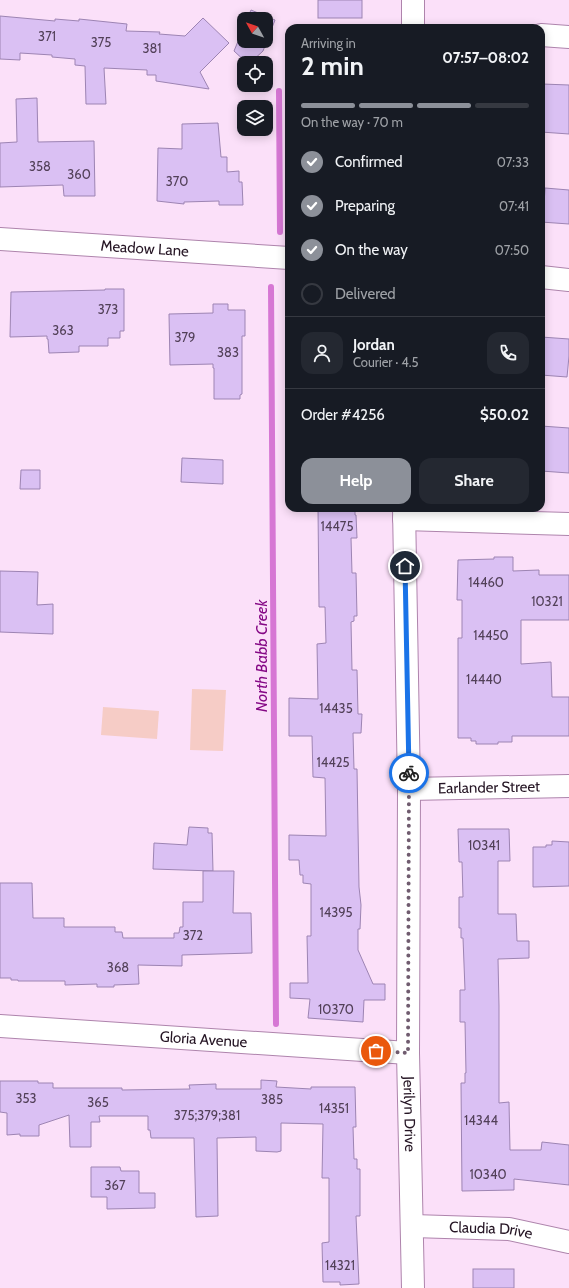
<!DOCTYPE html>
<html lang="en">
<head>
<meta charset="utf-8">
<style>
  body { margin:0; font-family:Cabin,sans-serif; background:#242831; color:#f1f3f6; height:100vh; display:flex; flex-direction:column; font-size:15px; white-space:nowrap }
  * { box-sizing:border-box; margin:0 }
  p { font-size:13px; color:#9ea1a6 }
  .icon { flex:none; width:22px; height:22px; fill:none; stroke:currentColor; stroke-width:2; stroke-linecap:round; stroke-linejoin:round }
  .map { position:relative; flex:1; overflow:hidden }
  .panel { position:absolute; left:285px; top:24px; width:260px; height:488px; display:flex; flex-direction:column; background:#171b24; border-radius:12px; box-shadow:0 2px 10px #0003 }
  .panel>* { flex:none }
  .needle { width:26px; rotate:310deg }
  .tools { position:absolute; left:237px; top:12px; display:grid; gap:8px }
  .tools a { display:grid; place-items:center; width:36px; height:36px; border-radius:8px; background:#171b24; box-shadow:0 2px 10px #0003; font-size:20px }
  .pin { position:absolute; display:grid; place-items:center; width:34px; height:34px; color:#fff; margin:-17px; border:2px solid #fff; border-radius:50%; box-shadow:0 1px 4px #0007 }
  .courier { position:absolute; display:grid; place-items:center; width:40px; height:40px; margin:-20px; border:3px solid #1a73e8; border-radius:50%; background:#fff; color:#222; box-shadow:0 1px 5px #0007 }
  .headline em { font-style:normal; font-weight:800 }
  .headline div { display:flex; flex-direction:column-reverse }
  .headline { display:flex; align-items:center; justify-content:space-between; height:68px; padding:0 16px }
  h1 { font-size:26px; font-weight:800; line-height:30px }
  .bar { display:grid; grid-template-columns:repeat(4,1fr); gap:6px 4px; align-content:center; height:48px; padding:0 16px }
  .bar i { height:5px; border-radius:3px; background:#363941 }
  .bar .active { background:#8c9099 }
  .bar p { grid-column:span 4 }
  .line { display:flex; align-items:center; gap:10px; padding:0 16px; border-top:1px solid #363941 }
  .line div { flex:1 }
  .round { display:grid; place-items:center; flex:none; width:42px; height:42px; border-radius:12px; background:#242831 }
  ol { padding:0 16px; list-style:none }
  li { display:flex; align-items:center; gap:12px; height:44px }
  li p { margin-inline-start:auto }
  li .icon { padding:4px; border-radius:50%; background:#8c9099; color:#fff; stroke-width:4 }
  li:last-child { color:#9ea1a6 }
  li i { width:22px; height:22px; border:2px solid #363941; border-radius:50% }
  .cta { display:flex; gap:8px; margin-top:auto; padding:8px 16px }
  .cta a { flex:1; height:46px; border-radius:12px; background:#8c9099; color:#fff; font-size:16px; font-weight:800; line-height:46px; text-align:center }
  .cta a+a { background:#242831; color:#f1f3f6 }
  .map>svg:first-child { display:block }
  .green { fill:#f6ccc6 }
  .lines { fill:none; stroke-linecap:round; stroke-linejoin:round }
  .stream { stroke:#d677d4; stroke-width:6 }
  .building { fill:#dac0f3; stroke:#9d84b3 }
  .minor-casing { stroke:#ae84ac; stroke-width:24 }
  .minor { stroke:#fff; stroke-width:22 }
  .done { stroke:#705c6f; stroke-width:4; stroke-dasharray:0 7.2 }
  .route { stroke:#1a73e8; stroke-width:5 }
  .labels { text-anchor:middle; stroke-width:3.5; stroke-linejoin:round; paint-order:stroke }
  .number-label { font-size:13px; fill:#524058 }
  .street-label { font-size:15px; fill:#251524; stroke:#fbe0f9 }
  .water-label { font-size:16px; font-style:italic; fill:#850885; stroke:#fbe0f9 }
</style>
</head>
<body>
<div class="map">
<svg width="569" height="1288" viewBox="0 0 569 1288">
  <rect width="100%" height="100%" fill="#fbe0f9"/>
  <g class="green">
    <path d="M192,689L226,690L223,751L190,750Z"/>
    <path d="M103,707L159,711L157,739L101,735Z"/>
  </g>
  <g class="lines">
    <g class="stream">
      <path d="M279,91L280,232"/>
      <path d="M271,287L276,1024"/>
    </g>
  </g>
  <g class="building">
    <rect x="318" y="0" width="44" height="18"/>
    <path d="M251,10L275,20L263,51L250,63H247L234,51L244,27V41H266V19H247Z"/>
    <path d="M0,16L55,21V19L79,21V19L127,24L126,31L160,32L159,34L185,36L203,18L229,43L200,72L209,89L156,81V75H147V70L104,68L106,104H86L85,66L75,65V59L52,57V55L20,53V60L0,59Z"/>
    <path d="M542,84L569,85V134L541,132Z"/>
    <path d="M37,98L38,142L94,141L95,196H64L63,185L0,187V143L17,142L16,99Z"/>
    <path d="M218,123L221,157H227V172L239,171V182H242L243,205H219V201L184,202V204L157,201L158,148L182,149V124Z"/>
    <path d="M545,188L569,190V224L541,222L542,205H544Z"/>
    <path d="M105,289H124V331H120V338H108V346H79V352L49,353L48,339H47V336L10,337L11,292L105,290Z"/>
    <path d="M213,304H228V310H245V336H242V394L240,395V399H214V368H213V364L170,365L169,314L213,313Z"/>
    <path d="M541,337L569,339V356L567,377L541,375Z"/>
    <path d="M541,426L569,428V473L541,471Z"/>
    <path d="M182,458L223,460V484L181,482Z"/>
    <path d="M21,470H40V489H20Z"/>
    <path d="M318,508H355V515H356L357,538H351L352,573H356L357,616H354V621L351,622L352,670H357L358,714H362L361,733H353L354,769H357L359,887L361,905L360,929H358V950L373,984H385V1000H364L363,1022L308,1018L310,999L290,998V983H308L307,936H311V884L303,883V875H300L299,860H289V835L326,836L325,778L313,777L312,736H289V698L318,699L317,644L326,643L325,607H319Z"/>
    <path d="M494,557H513V571L539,570V575H569V620H521V664L551,662L552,697H569V736H512V742H498V744H476V741H471V738H458V638H462V600H457L458,560L494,559Z"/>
    <path d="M0,571L38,572L37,605L53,604V634L0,632Z"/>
    <path d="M189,827L208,828V833H212L213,871L153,869L154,843L187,845Z"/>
    <path d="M458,829H509L510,861H498V914H516L517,941H529V958L498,959L499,1006V1103L509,1102L510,1150H541L542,1142L569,1145V1185L514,1179V1190L462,1191L461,1083H465V1073H466L465,1022H460V990H465L463,938H461V928H459V897H463L462,862H459Z"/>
    <path d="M552,841L569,842V886L533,887V847H546V845H552Z"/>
    <path d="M203,871H234L233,913H251L252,953L182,955V966L138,965L139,984L114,985V987H97V984L65,985V981H18V980H11V978H0V883H32L33,918H64V927H115V932H122L123,938H174V933H179L180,927H183V902H203Z"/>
    <path d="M261,1080L277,1081L276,1087L311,1089V1087H355L356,1127H353L354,1159H357V1169H360V1216H356L359,1284L340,1285V1282H323L322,1243L329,1242V1178H322L323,1124L281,1123V1151L277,1152L256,1151V1137L217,1138L218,1216L196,1217L194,1138H151L150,1130H148V1116H99L100,1122H91V1147H70L69,1115L39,1125V1136H20V1134L7,1135V1113L0,1112V1081H38V1083H53V1088H122V1090L190,1089L189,1085L216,1084V1089H261Z"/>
    <path d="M91,1167H120L121,1171H139V1193H155V1208L107,1209V1197H91Z"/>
    <rect x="473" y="1269" width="41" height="19"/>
  </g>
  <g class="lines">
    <g class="minor-casing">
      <g id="minor">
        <path d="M413,0V28"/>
        <path d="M541,35L569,37"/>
        <path id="s1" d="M0,239L289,258"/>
        <path d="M541,277L569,280"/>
        <path id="s2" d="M404,508L409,789L408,1053L413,1288"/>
        <path d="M404,519L569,524"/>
        <path id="s3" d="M409,789L569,786"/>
        <path id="s4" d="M0,1026L408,1053"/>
        <path id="s5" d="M413,1226L509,1229L569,1242"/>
      </g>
    </g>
    <use href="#minor" class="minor"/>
  </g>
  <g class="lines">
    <path class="done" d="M376,1051L408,1053L409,773"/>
    <path class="route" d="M405,566L409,773"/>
  </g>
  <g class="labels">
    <g class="number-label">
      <text x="47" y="41">371</text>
      <text x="101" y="47">375</text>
      <text x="152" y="53">381</text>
      <text x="40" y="171">358</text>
      <text x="79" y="179">360</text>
      <text x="177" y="186">370</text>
      <text x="108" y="314">373</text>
      <text x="63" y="335">363</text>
      <text x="185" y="342">379</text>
      <text x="228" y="357">383</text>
      <text x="337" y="531">14475</text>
      <text x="486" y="587">14460</text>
      <text x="547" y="606">10321</text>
      <text x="491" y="640">14450</text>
      <text x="484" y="684">14440</text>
      <text x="336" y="713">14435</text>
      <text x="333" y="767">14425</text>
      <text x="484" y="850">10341</text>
      <text x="336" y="917">14395</text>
      <text x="193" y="940">372</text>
      <text x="118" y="972">368</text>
      <text x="336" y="1014">10370</text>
      <text x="26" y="1103">353</text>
      <text x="272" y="1104">385</text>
      <text x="98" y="1107">365</text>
      <text x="334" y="1113">14351</text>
      <text x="207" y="1120">375;379;381</text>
      <text x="481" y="1125">14344</text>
      <text x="488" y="1179">10340</text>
      <text x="115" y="1190">367</text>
      <text x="340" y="1270">14321</text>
    </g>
    <g class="street-label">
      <text dy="5" stroke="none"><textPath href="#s1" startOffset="145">Meadow Lane</textPath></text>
      <text dy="5" stroke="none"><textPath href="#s3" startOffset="80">Earlander Street</textPath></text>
      <text dy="5" stroke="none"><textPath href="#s4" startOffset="204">Gloria Avenue</textPath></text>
      <text dy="5" stroke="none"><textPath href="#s2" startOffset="606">Jerilyn Drive</textPath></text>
      <text dy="5" stroke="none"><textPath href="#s5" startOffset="78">Claudia Drive</textPath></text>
    </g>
    <g class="water-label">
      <text transform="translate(261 656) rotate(-90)" y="6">North Babb Creek</text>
    </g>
  </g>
</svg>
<div class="tools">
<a><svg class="needle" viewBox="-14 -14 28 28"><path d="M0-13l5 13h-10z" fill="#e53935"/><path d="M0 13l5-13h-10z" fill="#9ea1a6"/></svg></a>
<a><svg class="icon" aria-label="locate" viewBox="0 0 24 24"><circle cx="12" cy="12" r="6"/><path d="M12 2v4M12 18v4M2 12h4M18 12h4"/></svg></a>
<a><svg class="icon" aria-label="layers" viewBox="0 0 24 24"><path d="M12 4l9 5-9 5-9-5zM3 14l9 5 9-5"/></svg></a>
</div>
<div class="pin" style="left:376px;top:1051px;background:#ea580c"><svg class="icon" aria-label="bag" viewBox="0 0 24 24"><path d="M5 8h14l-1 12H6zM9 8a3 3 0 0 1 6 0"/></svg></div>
<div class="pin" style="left:405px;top:566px;background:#1f2937"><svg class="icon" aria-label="home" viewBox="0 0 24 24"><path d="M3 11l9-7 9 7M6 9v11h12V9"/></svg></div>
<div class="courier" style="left:409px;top:773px"><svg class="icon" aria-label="bike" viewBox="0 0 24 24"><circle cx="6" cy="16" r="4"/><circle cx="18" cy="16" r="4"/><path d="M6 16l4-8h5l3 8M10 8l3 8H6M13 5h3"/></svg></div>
<section class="panel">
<div class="headline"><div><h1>2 min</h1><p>Arriving in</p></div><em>07:57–08:02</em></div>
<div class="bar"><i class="active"></i><i class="active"></i><i class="active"></i><i></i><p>On the way · 70 m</p></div>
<ol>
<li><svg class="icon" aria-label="check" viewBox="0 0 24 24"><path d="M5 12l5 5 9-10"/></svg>Confirmed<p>07:33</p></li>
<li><svg class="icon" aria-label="check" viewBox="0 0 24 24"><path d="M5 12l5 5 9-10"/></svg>Preparing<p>07:41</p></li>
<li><svg class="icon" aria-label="check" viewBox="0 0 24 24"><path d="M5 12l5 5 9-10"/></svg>On the way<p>07:50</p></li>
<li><i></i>Delivered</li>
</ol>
<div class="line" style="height:72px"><a class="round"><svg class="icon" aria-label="person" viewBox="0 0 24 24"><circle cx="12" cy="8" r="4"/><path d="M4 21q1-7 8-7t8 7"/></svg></a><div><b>Jordan</b><p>Courier · 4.5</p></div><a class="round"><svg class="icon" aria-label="phone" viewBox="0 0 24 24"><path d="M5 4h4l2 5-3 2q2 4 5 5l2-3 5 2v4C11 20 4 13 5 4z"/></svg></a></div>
<div class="line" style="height:52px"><div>Order #4256</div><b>$50.02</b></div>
<div class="cta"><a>Help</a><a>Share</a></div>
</section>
</div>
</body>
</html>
